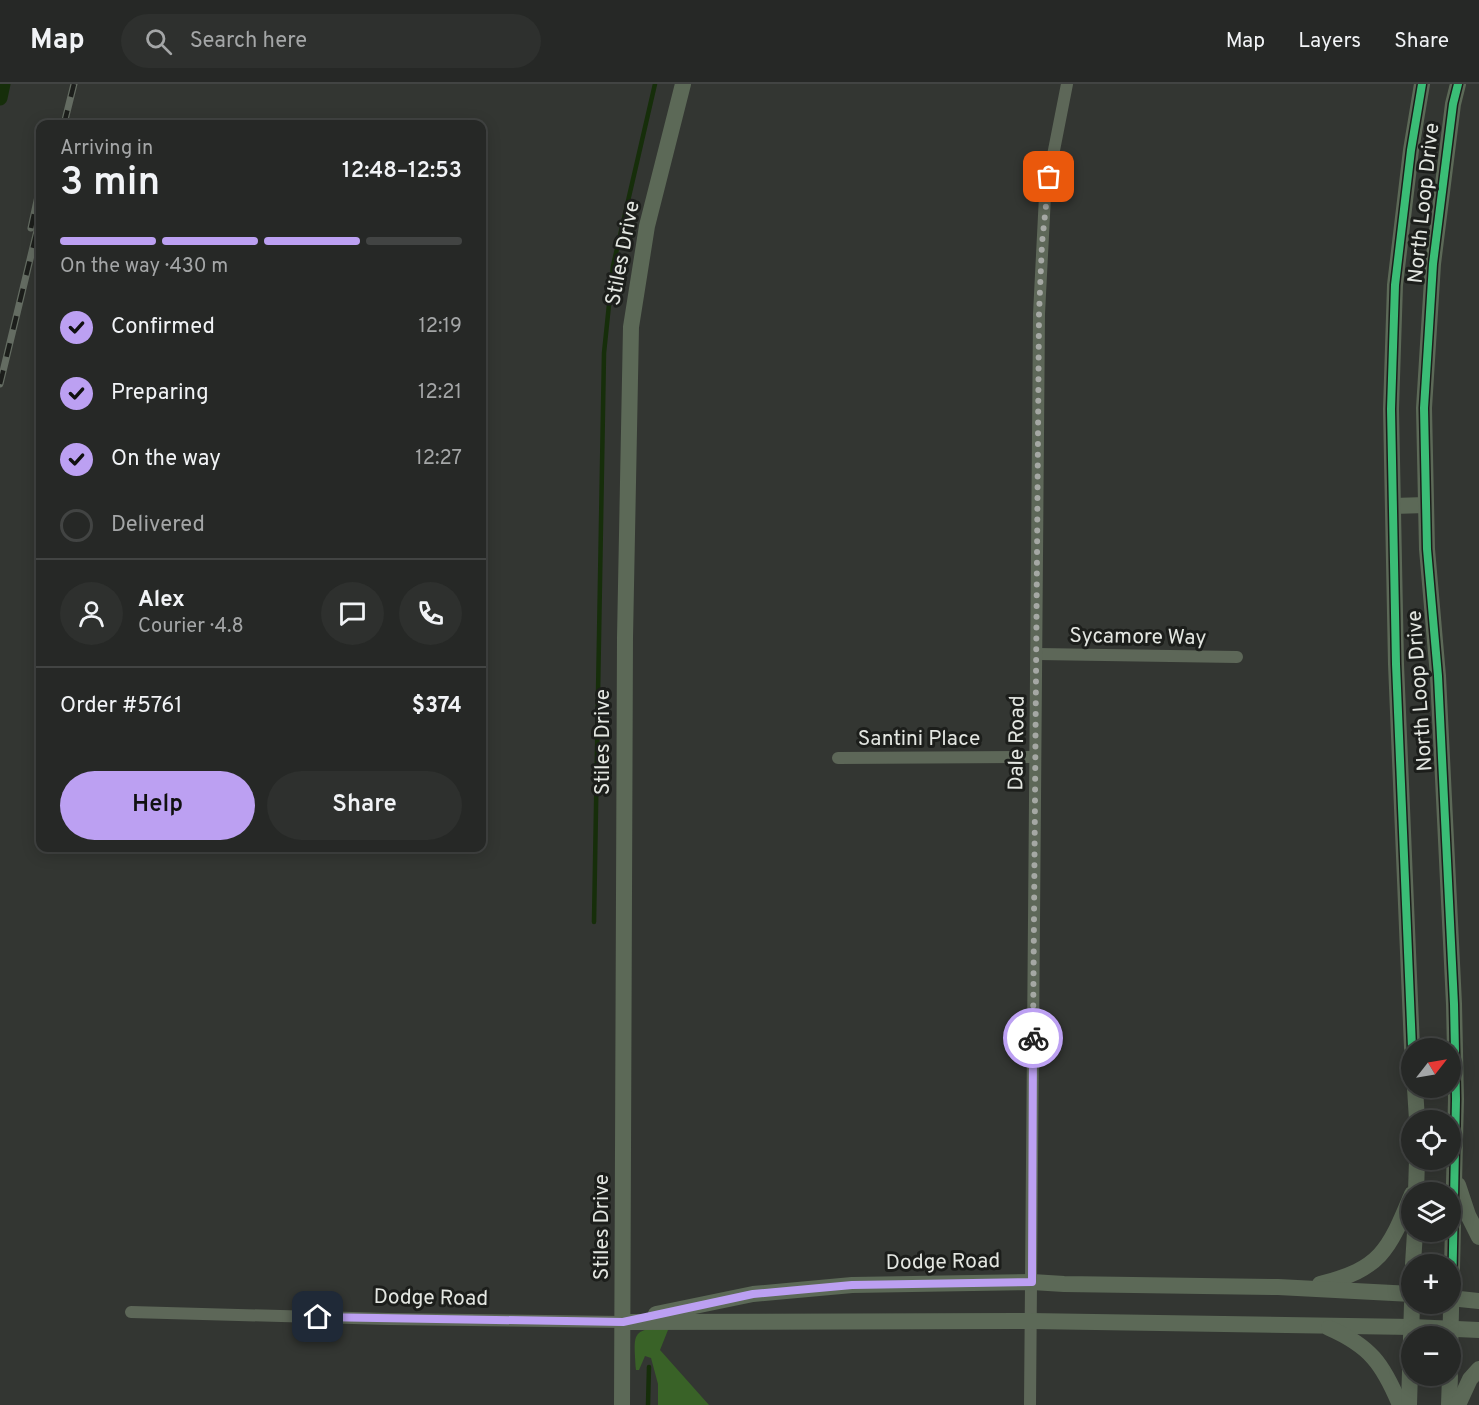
<!DOCTYPE html>
<html lang="en">
<head>
<meta charset="utf-8">
<style>
  body { margin:0; font-family:Overpass,sans-serif; background:#2e302e; color:#f1f3f6; height:100vh; display:flex; flex-direction:column; font-size:22px; white-space:nowrap }
  * { box-sizing:border-box; margin:0 }
  p { font-size:20px; color:#a4a6a7 }
  .icon { flex:none; width:33px; height:33px; fill:none; stroke:currentColor; stroke-width:2; stroke-linecap:round; stroke-linejoin:round }
  .map { position:relative; flex:1; overflow:hidden }
  .sheet { position:absolute; left:36px; top:36px; width:450px; height:732px; display:flex; flex-direction:column; background:#262826; border-radius:12px; box-shadow:0 3px 15px #0003,0 0 0 2px #424443 }
  .sheet>* { flex:none }
  .needle { width:39px; rotate:59deg }
  .fabs { position:absolute; left:1401px; top:954px; display:grid; gap:12px }
  .fabs a { display:grid; place-items:center; width:60px; height:60px; border-radius:50%; background:#262826; box-shadow:0 3px 15px #0003,0 0 0 2px #424443; font-size:30px }
  .pin { position:absolute; display:grid; place-items:center; width:51px; height:51px; color:#fff; margin:-26px; border-radius:12px; box-shadow:0 3px 9px #0006 }
  .courier { position:absolute; display:grid; place-items:center; width:60px; height:60px; margin:-30px; border:4px solid #bca0f2; border-radius:50%; background:#fff; color:#222; box-shadow:0 2px 8px #0007 }
  .headline em { font-style:normal; font-weight:600 }
  .headline div { display:flex; flex-direction:column-reverse }
  .headline { display:flex; align-items:center; justify-content:space-between; height:102px; padding:0 24px }
  h1 { font-size:39px; font-weight:600; line-height:45px }
  .bar { display:grid; grid-template-columns:repeat(4,1fr); gap:9px 6px; align-content:center; height:72px; padding:0 24px }
  .bar i { height:8px; border-radius:4px; background:#424443 }
  .bar .active { background:#bca0f2 }
  .bar p { grid-column:span 4 }
  .line { display:flex; align-items:center; gap:15px; padding:0 24px; border-top:2px solid #424443 }
  .line div { flex:1 }
  .round { display:grid; place-items:center; flex:none; width:63px; height:63px; border-radius:32px; background:#2e302e }
  ol { padding:0 24px; list-style:none }
  li { display:flex; align-items:center; gap:18px; height:66px }
  li p { margin-inline-start:auto }
  li .icon { padding:6px; border-radius:50%; background:#bca0f2; color:#111; stroke-width:4 }
  li:last-child { color:#a4a6a7 }
  li i { width:33px; height:33px; border:3px solid #424443; border-radius:50% }
  .primary-button { display:flex; gap:12px; margin-top:auto; padding:12px 24px }
  .primary-button a { flex:1; height:69px; border-radius:36px; background:#bca0f2; color:#111; font-size:24px; font-weight:600; line-height:69px; text-align:center }
  .primary-button a+a { background:#2e302e; color:#f1f3f6 }
  header { display:flex; align-items:center; gap:36px; box-sizing:border-box; height:84px; padding:0 30px; background:#262826; border-bottom:2px solid #424443 }
  header strong { font-size:28px }
  nav { display:flex; gap:33px; margin-inline-start:auto; font-size:21px }
  .search { width:420px; height:54px; background:#2e302e; display:flex; align-items:center; gap:15px; box-sizing:border-box; padding:0 21px; border-radius:33px; color:#a4a6a7; font-size:22px }
  .map>svg:first-child { display:block }
  .green { fill:#396227 }
  .lines { fill:none; stroke-linecap:round; stroke-linejoin:round }
  .stream { stroke:#162e0a; stroke-width:4.5 }
  .canal { stroke:#162e0a; stroke-width:15 }
  .street { stroke:#5d6758; stroke-width:12 }
  .secondary { stroke:#5c6957; stroke-width:16 }
  .rail-casing { stroke:#646c62; stroke-width:7 }
  .rail { stroke:#1c1e1b; stroke-width:4.5; stroke-dasharray:14; stroke-linecap:butt }
  .cycleway-casing { stroke:#1c1e1b; stroke-width:11 }
  .cycleway { stroke:#3abd76; stroke-width:8 }
  .done { stroke:#a5a8a4; stroke-width:6; stroke-dasharray:0 10.8 }
  .route { stroke:#bca0f2; stroke-width:8 }
  .labels { text-anchor:middle; stroke-width:6; stroke-linejoin:round; paint-order:stroke }
  .street-label { font-size:21px; fill:#e3e6e1; stroke:#1c1e1b }
</style>
</head>
<body>
<header>
<strong>Map</strong>
<div class="search"><svg class="icon" aria-label="search" viewBox="0 0 24 24"><circle cx="10" cy="10" r="6"/><path d="M15 15l6 6"/></svg>Search here</div>
<nav><a>Map</a><a>Layers</a><a>Share</a></nav>
</header>
<div class="map">
<svg width="1479" height="1321" viewBox="0 0 1479 1321">
  <rect width="100%" height="100%" fill="#333632"/>
  <path class="green" d="M670,1241L660,1266L709,1321H658V1300L651,1274L645,1272L639,1286H636C634,1247 630,1247 670,1241Z"/>
  <g class="lines">
    <g class="stream">
      <path d="M594,838L604,269L613,182L655,0"/>
      <path d="M648,1321L649,1283"/>
    </g>
    <path class="canal" d="M0,14L3,0"/>
    <g class="street">
      <path d="M1038,570L1237,573"/>
      <path d="M838,674L1035,673"/>
      <path d="M131,1228L389,1235L623,1238"/>
      <path d="M1030,1321L1039,230L1045,112L1067,0"/>
    </g>
    <g class="secondary">
      <path d="M1393,422L1426,421"/>
      <path d="M1412,964L1396,580L1391,325L1395,201L1411,66L1422,0"/>
      <path d="M1415,1004L1417,1036"/>
      <path d="M1458,1101L1468,1131L1479,1153"/>
      <path d="M1416,1108L1417,1076"/>
      <path d="M1413,1180L1415,1148"/>
      <path d="M1320,1200C1382,1185 1389,1165 1412,1110"/>
      <path d="M1450,1214L1479,1217"/>
      <path d="M656,1230L753,1210L852,1201L1032,1198L1064,1200L1278,1203L1412,1210"/>
      <path d="M623,1238L1030,1237L1412,1243L1479,1246"/>
      <path d="M1329,1244C1370,1262 1383,1280 1400,1321"/>
      <path d="M1450,1269L1456,1015L1454,920L1438,592L1427,465L1424,324L1433,180L1453,20L1458,0"/>
      <path d="M622,1321L625,554L631,243L647,142L683,0"/>
      <path d="M1409,1321L1412,1220"/>
      <path d="M1449,1321L1450,1292"/>
      <path d="M1458,1321L1470,1295L1479,1285"/>
    </g>
    <g class="rail-casing">
      <g id="rail">
        <path d="M64,40L74,0"/>
        <path d="M31,144L40,103"/>
        <path d="M0,300L40,134"/>
      </g>
    </g>
    <use href="#rail" class="rail"/>
    <g class="cycleway-casing">
      <g id="cycleway">
        <path d="M1412,964L1396,580L1391,325L1395,201L1411,66L1422,0"/>
        <path d="M1452,1214L1456,1015L1454,920L1438,592L1427,465L1424,324L1433,180L1453,20L1458,0"/>
      </g>
    </g>
    <use href="#cycleway" class="cycleway"/>
  </g>
  <g class="lines">
    <path class="done" d="M1033,954L1039,230L1042,159L1049,93"/>
    <path class="route" d="M318,1233L623,1238L753,1210L852,1201L1032,1198L1033,954"/>
  </g>
  <g class="labels">
    <g class="street-label">
      <text transform="translate(1423 119) rotate(-84)" y="7">North Loop Drive</text>
      <text transform="translate(622 169) rotate(-79)" y="7">Stiles Drive</text>
      <text transform="translate(1138 552) rotate(1)" y="7">Sycamore Way</text>
      <text transform="translate(1419 607) rotate(-94)" y="7">North Loop Drive</text>
      <text x="919" y="661">Santini Place</text>
      <text transform="translate(602 658) rotate(-90)" y="7">Stiles Drive</text>
      <text transform="translate(1016 659) rotate(-89)" y="7">Dale Road</text>
      <text transform="translate(601 1143) rotate(-90)" y="7">Stiles Drive</text>
      <text transform="translate(943 1177) rotate(-1)" y="7">Dodge Road</text>
      <text transform="translate(431 1213) rotate(1)" y="7">Dodge Road</text>
    </g>
  </g>
</svg>
<div class="fabs">
<a><svg class="needle" viewBox="-14 -14 28 28"><path d="M0-13l5 13h-10z" fill="#e53935"/><path d="M0 13l5-13h-10z" fill="#a4a6a7"/></svg></a>
<a><svg class="icon" aria-label="locate" viewBox="0 0 24 24"><circle cx="12" cy="12" r="6"/><path d="M12 2v4M12 18v4M2 12h4M18 12h4"/></svg></a>
<a><svg class="icon" aria-label="layers" viewBox="0 0 24 24"><path d="M12 4l9 5-9 5-9-5zM3 14l9 5 9-5"/></svg></a>
<a>+</a>
<a>−</a>
</div>
<div class="pin" style="left:1049px;top:93px;background:#ea580c"><svg class="icon" aria-label="bag" viewBox="0 0 24 24"><path d="M5 8h14l-1 12H6zM9 8a3 3 0 0 1 6 0"/></svg></div>
<div class="pin" style="left:318px;top:1233px;background:#1f2937"><svg class="icon" aria-label="home" viewBox="0 0 24 24"><path d="M3 11l9-7 9 7M6 9v11h12V9"/></svg></div>
<div class="courier" style="left:1033px;top:954px"><svg class="icon" aria-label="bike" viewBox="0 0 24 24"><circle cx="6" cy="16" r="4"/><circle cx="18" cy="16" r="4"/><path d="M6 16l4-8h5l3 8M10 8l3 8H6M13 5h3"/></svg></div>
<section class="sheet">
<div class="headline"><div><h1>3 min</h1><p>Arriving in</p></div><em>12:48–12:53</em></div>
<div class="bar"><i class="active"></i><i class="active"></i><i class="active"></i><i></i><p>On the way · 430 m</p></div>
<ol>
<li><svg class="icon" aria-label="check" viewBox="0 0 24 24"><path d="M5 12l5 5 9-10"/></svg>Confirmed<p>12:19</p></li>
<li><svg class="icon" aria-label="check" viewBox="0 0 24 24"><path d="M5 12l5 5 9-10"/></svg>Preparing<p>12:21</p></li>
<li><svg class="icon" aria-label="check" viewBox="0 0 24 24"><path d="M5 12l5 5 9-10"/></svg>On the way<p>12:27</p></li>
<li><i></i>Delivered</li>
</ol>
<div class="line" style="height:108px"><a class="round"><svg class="icon" aria-label="person" viewBox="0 0 24 24"><circle cx="12" cy="8" r="4"/><path d="M4 21q1-7 8-7t8 7"/></svg></a><div><b>Alex</b><p>Courier · 4.8</p></div><a class="round"><svg class="icon" aria-label="chat" viewBox="0 0 24 24"><path d="M4 5h16v11H9l-5 4z"/></svg></a><a class="round"><svg class="icon" aria-label="phone" viewBox="0 0 24 24"><path d="M5 4h4l2 5-3 2q2 4 5 5l2-3 5 2v4C11 20 4 13 5 4z"/></svg></a></div>
<div class="line" style="height:78px"><div>Order #5761</div><b>$374</b></div>
<div class="primary-button"><a>Help</a><a>Share</a></div>
</section>
</div>
</body>
</html>
